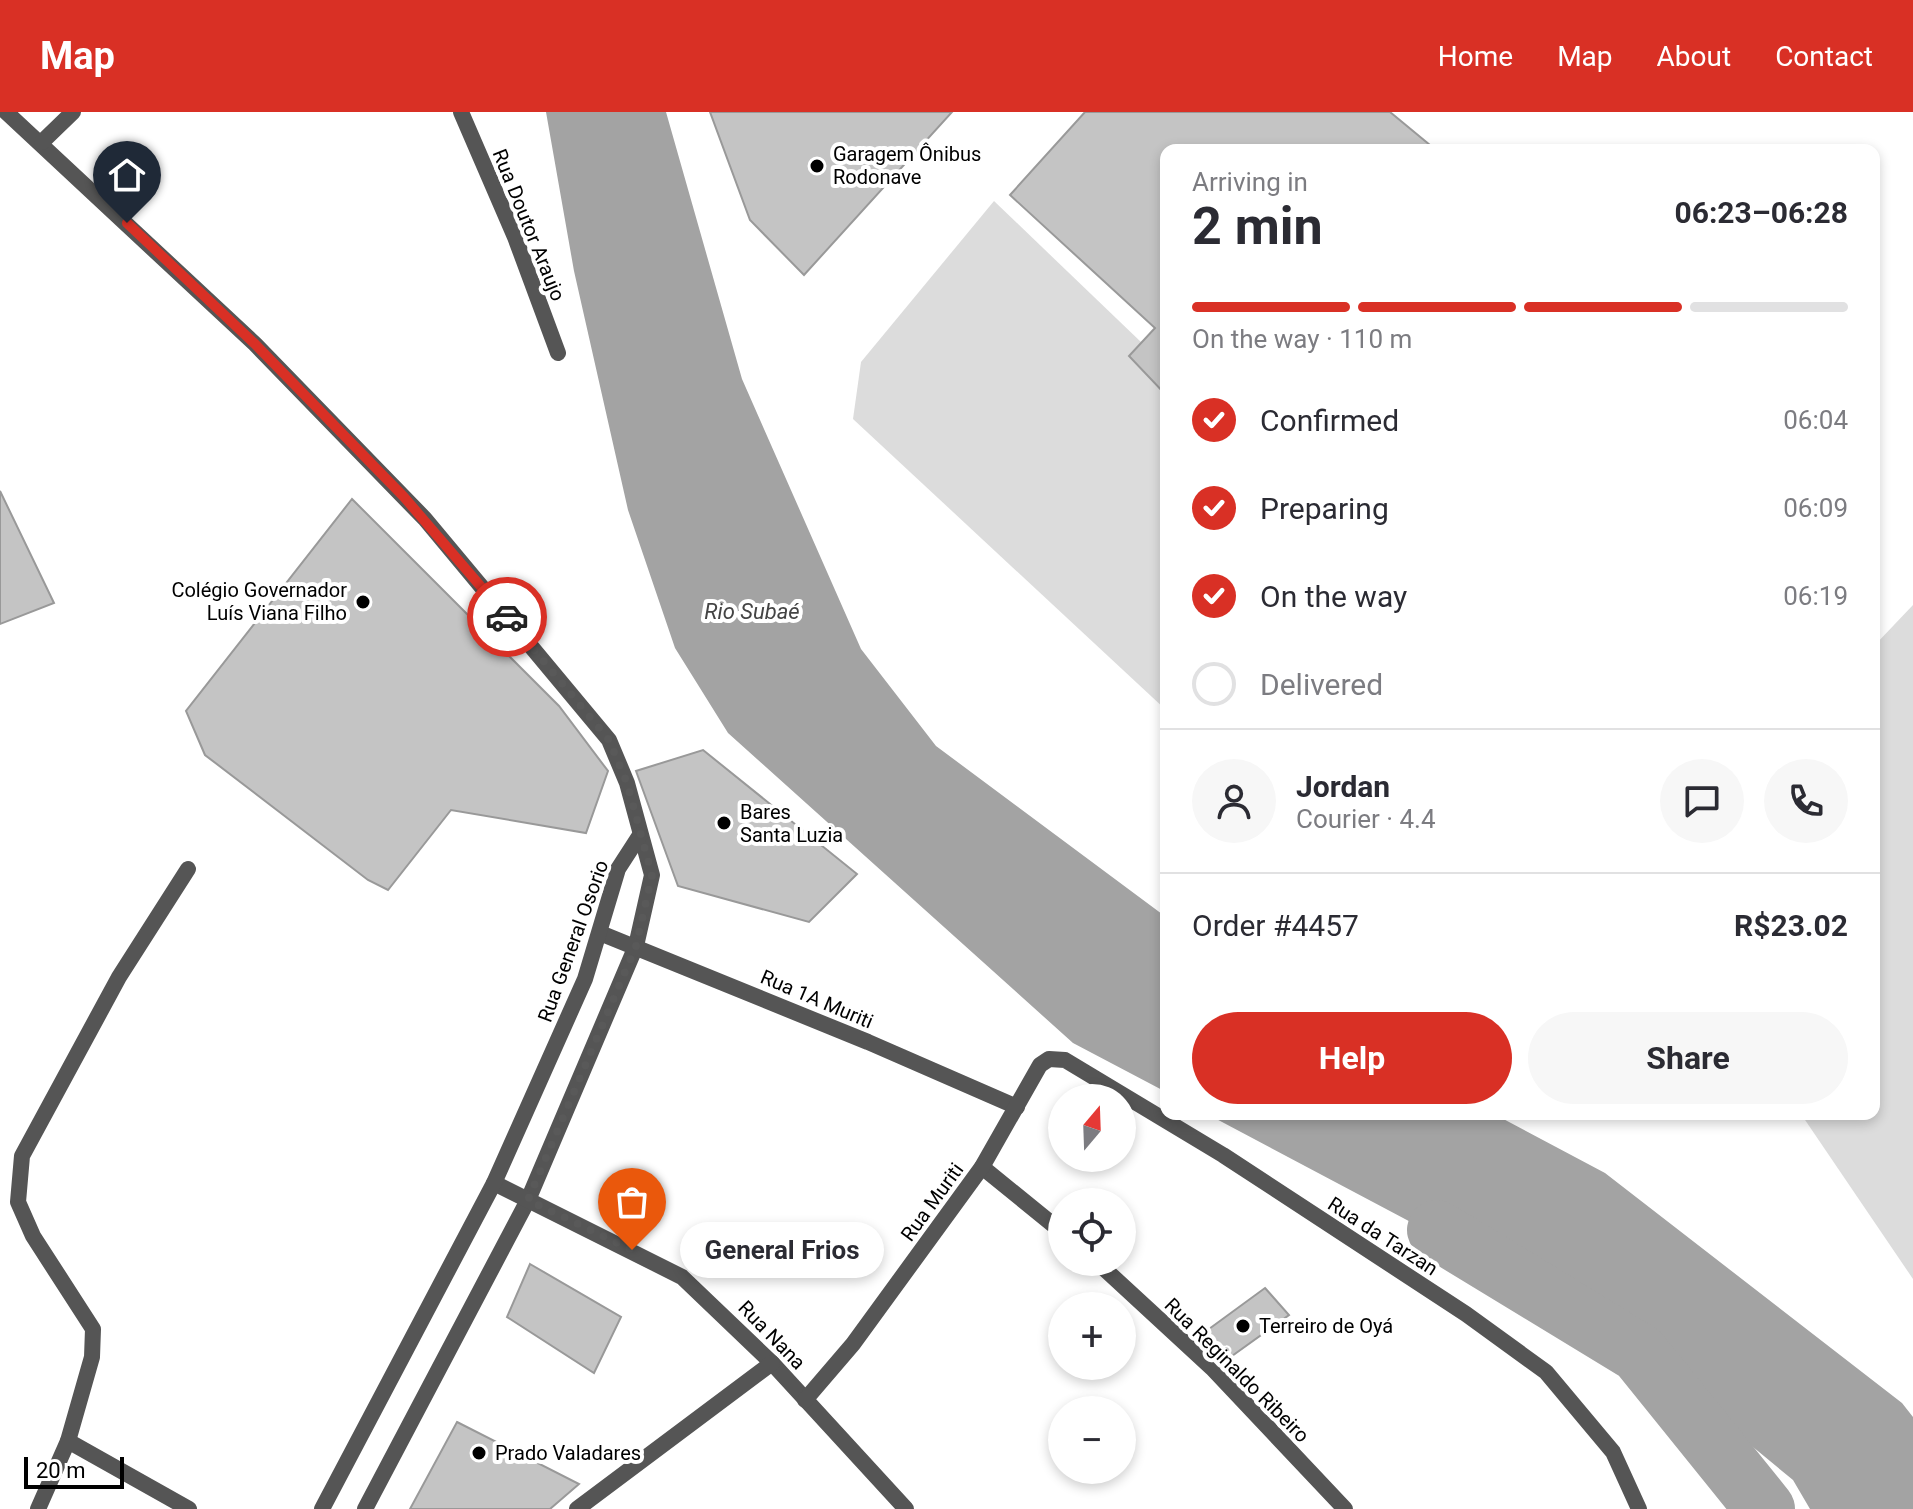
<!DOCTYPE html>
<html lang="en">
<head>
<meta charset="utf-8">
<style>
  body { margin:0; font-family:Roboto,sans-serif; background:#f7f7f7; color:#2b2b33; height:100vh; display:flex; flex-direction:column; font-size:30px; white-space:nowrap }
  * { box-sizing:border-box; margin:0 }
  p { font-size:26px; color:#7c7c81 }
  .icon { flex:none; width:44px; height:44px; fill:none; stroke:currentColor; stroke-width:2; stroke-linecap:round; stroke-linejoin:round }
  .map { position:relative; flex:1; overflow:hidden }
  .drawer { position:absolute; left:1160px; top:32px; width:720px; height:976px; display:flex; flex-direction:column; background:#fff; border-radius:16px; box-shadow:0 4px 12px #0003 }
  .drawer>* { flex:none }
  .needle { width:52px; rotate:19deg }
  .controls { position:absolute; left:1048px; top:972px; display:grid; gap:16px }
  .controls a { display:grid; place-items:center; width:88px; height:88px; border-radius:50%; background:#fff; box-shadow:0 4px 12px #0003; font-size:40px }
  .scale { position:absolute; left:24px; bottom:20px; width:100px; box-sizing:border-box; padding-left:8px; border:4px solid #000; border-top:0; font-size:22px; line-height:28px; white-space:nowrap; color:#000; -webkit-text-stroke:6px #fff; paint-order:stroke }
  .pin { position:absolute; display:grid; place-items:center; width:68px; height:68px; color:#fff; margin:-82px -34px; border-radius:50% 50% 50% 0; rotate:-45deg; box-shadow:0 0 8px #0007 }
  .pin .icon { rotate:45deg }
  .courier { position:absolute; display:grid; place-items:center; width:80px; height:80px; margin:-40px; border:6px solid #d93025; border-radius:50%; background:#fff; color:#222; box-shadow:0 2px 10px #0007 }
  .bubble { position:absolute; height:56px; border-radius:28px; background:#fff; box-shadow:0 4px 12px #0003; font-size:26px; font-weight:700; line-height:56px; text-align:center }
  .headline em { font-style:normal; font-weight:700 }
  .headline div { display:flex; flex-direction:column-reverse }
  .headline { display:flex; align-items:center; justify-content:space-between; height:136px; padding:0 32px }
  h1 { font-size:52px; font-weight:700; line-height:60px }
  .bar { display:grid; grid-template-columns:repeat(4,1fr); gap:12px 8px; align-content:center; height:96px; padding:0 32px }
  .bar i { height:10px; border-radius:6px; background:#e1e1e2 }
  .bar .active { background:#d93025 }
  .bar p { grid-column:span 4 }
  .line { display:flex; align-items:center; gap:20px; padding:0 32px; border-top:2px solid #e1e1e2 }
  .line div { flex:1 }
  .round { display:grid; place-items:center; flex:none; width:84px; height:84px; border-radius:42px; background:#f7f7f7 }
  ol { padding:0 32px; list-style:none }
  li { display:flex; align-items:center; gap:24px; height:88px }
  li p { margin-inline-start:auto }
  li .icon { padding:8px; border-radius:50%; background:#d93025; color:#fff; stroke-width:4 }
  li:last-child { color:#7c7c81 }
  li i { width:44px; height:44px; border:4px solid #e1e1e2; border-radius:50% }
  .primary-button { display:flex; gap:16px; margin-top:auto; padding:16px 32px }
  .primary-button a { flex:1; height:92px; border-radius:48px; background:#d93025; color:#fff; font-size:32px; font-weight:700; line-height:92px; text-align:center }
  .primary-button a+a { background:#f7f7f7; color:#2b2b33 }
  header { display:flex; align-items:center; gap:48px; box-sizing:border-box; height:112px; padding:0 40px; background:#d93025; color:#fff }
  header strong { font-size:38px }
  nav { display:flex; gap:44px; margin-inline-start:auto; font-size:28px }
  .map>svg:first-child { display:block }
  .green { fill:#dcdcdc }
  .water { fill:#a3a3a3 }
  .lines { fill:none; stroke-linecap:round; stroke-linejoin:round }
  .river { stroke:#a3a3a3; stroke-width:60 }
  .building { fill:#c4c4c4; stroke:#999; stroke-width:2 }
  .minor { stroke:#555; stroke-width:16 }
  .done { stroke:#595959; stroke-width:8; stroke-dasharray:0 14.4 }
  .route { stroke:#d93025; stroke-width:10 }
  .poi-dot { fill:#000; stroke:#fff; stroke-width:3 }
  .labels { text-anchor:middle; stroke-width:8; stroke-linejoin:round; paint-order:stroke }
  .poi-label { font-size:20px; fill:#000; stroke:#fff; text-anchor:start }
  .street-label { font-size:20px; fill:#000; stroke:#fff }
  .water-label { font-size:22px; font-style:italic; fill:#444; stroke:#fff }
</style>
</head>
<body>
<header>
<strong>Map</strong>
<nav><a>Home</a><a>Map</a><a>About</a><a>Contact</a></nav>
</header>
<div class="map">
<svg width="1913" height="1397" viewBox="0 0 1913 1397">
  <rect width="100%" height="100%" fill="#fff"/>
  <g class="green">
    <path d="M994,89L1166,254V598L853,307L861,250Z"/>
    <path d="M1913,493V1167L1801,1002H1874V534Z"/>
  </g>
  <g class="water">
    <path d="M546,0H666L742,267L861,537L936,634L1166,805V980L1073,931L728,621L675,536L628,398L574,159Z"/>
    <path d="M1207,1002H1494L1605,1061L1902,1291L1913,1305V1397H1810L1793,1368L1605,1213Z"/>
  </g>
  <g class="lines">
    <path class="river" d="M1437,1118L1639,1241L1765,1397"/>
  </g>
  <g class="building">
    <path d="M710,0H952L804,163L750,108Z"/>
    <path d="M1085,0H1390L1436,38H1166V283L1129,244L1155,216L1010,83Z"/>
    <path d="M0,379L54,491L0,512Z"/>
    <path d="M352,387L559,594L608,659L586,721L451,698L388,778L368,768L205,643L186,599Z"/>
    <path d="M703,638L857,762L809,810L678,774L636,659Z"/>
    <path d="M530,1152L621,1205L594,1261L507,1205Z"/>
    <path d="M1265,1176L1289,1203L1225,1249L1198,1225Z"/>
    <path d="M457,1310L579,1372L550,1397H410Z"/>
  </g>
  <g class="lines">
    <g class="minor">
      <path d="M6,0L255,232L425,407L609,628L627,671L652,763L636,834L528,1088L365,1397"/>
      <path d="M461,0L515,125L558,241"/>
      <path d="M42,30L73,0"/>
      <path d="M600,821L868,930L1017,995"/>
      <path d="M982,1055L1062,1120"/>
      <path d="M494,1071L682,1165L772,1251L906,1397"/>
      <path d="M1097,1150L1212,1256L1345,1397"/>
      <path d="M805,1288L853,1232L982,1055L1040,953L1049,947L1065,948L1223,1043L1466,1202L1546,1260L1613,1340L1639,1397"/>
      <path d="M68,1329L92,1245L93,1217L33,1124L18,1090L22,1044L119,865L188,757"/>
      <path d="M38,1397L68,1329L189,1397"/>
      <path d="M322,1397L494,1071L585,867L618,757L640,723"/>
      <path d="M577,1397L772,1251"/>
    </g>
  </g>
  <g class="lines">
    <path class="done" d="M507,505L609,628L627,671L652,763L636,834L528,1088L632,1138"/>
    <path class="route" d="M127,111L255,232L404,385L507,505"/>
  </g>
  <g class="poi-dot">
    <circle cx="817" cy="54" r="8"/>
    <circle cx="363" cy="490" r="8"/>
    <circle cx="724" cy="711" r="8"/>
    <circle cx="1243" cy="1214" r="8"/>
    <circle cx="479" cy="1341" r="8"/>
  </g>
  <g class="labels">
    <g class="poi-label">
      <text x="833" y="49">Garagem Ônibus<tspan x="833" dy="23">Rodonave</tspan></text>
      <text x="347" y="485" text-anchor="end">Colégio Governador<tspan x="347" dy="23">Luís Viana Filho</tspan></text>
      <text x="740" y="707">Bares<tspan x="740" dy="23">Santa Luzia</tspan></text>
      <text x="1259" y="1221">Terreiro de Oyá</text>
      <text x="495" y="1348">Prado Valadares</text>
    </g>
    <g class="street-label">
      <text transform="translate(529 113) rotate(68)" y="7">Rua Doutor Araujo</text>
      <text transform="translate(573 829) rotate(-70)" y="7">Rua General Osorio</text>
      <text transform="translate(817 887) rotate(23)" y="7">Rua 1A Muriti</text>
      <text transform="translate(932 1090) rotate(-54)" y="7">Rua Muriti</text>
      <text transform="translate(1383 1124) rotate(33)" y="7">Rua da Tarzan</text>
      <text transform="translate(772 1223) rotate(46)" y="7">Rua Nana</text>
      <text transform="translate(1237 1258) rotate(45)" y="7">Rua Reginaldo Ribeiro</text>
    </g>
    <g class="water-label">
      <text x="752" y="507">Rio Subaé</text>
    </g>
  </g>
</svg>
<div class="controls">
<a><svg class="needle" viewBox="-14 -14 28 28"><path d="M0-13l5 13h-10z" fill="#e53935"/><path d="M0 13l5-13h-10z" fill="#7c7c81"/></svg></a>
<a><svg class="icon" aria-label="locate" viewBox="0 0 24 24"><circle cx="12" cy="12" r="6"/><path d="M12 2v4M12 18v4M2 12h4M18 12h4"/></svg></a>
<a>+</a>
<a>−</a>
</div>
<div class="scale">20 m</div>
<div class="pin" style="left:632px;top:1138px;background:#ea580c"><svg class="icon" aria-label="bag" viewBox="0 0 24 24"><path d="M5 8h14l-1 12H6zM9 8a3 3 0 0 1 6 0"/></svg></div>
<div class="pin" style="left:127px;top:111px;background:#1f2937"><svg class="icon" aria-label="home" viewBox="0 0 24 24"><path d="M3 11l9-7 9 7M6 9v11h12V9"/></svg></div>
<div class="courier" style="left:507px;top:505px"><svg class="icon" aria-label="car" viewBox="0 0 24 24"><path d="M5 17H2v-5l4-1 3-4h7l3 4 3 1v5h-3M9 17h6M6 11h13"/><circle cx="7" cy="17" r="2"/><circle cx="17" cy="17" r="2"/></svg></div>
<div class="bubble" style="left:680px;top:1110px;width:204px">General Frios</div>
<section class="drawer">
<div class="headline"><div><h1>2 min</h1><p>Arriving in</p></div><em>06:23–06:28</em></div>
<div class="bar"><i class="active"></i><i class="active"></i><i class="active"></i><i></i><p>On the way · 110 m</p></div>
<ol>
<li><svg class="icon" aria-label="check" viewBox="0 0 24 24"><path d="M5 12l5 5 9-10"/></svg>Confirmed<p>06:04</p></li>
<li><svg class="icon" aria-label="check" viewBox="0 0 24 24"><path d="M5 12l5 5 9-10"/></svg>Preparing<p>06:09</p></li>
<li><svg class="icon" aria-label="check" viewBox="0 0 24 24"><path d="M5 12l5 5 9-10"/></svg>On the way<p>06:19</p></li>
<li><i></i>Delivered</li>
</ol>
<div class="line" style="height:144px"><a class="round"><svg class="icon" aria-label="person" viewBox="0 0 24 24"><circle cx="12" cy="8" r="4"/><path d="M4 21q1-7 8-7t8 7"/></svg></a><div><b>Jordan</b><p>Courier · 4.4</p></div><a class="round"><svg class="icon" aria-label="chat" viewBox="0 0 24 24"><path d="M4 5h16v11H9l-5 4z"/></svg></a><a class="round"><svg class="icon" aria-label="phone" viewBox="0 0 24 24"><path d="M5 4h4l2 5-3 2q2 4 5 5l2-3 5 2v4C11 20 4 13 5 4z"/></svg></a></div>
<div class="line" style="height:104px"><div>Order #4457</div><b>R$23.02</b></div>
<div class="primary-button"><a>Help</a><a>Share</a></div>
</section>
</div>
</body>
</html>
